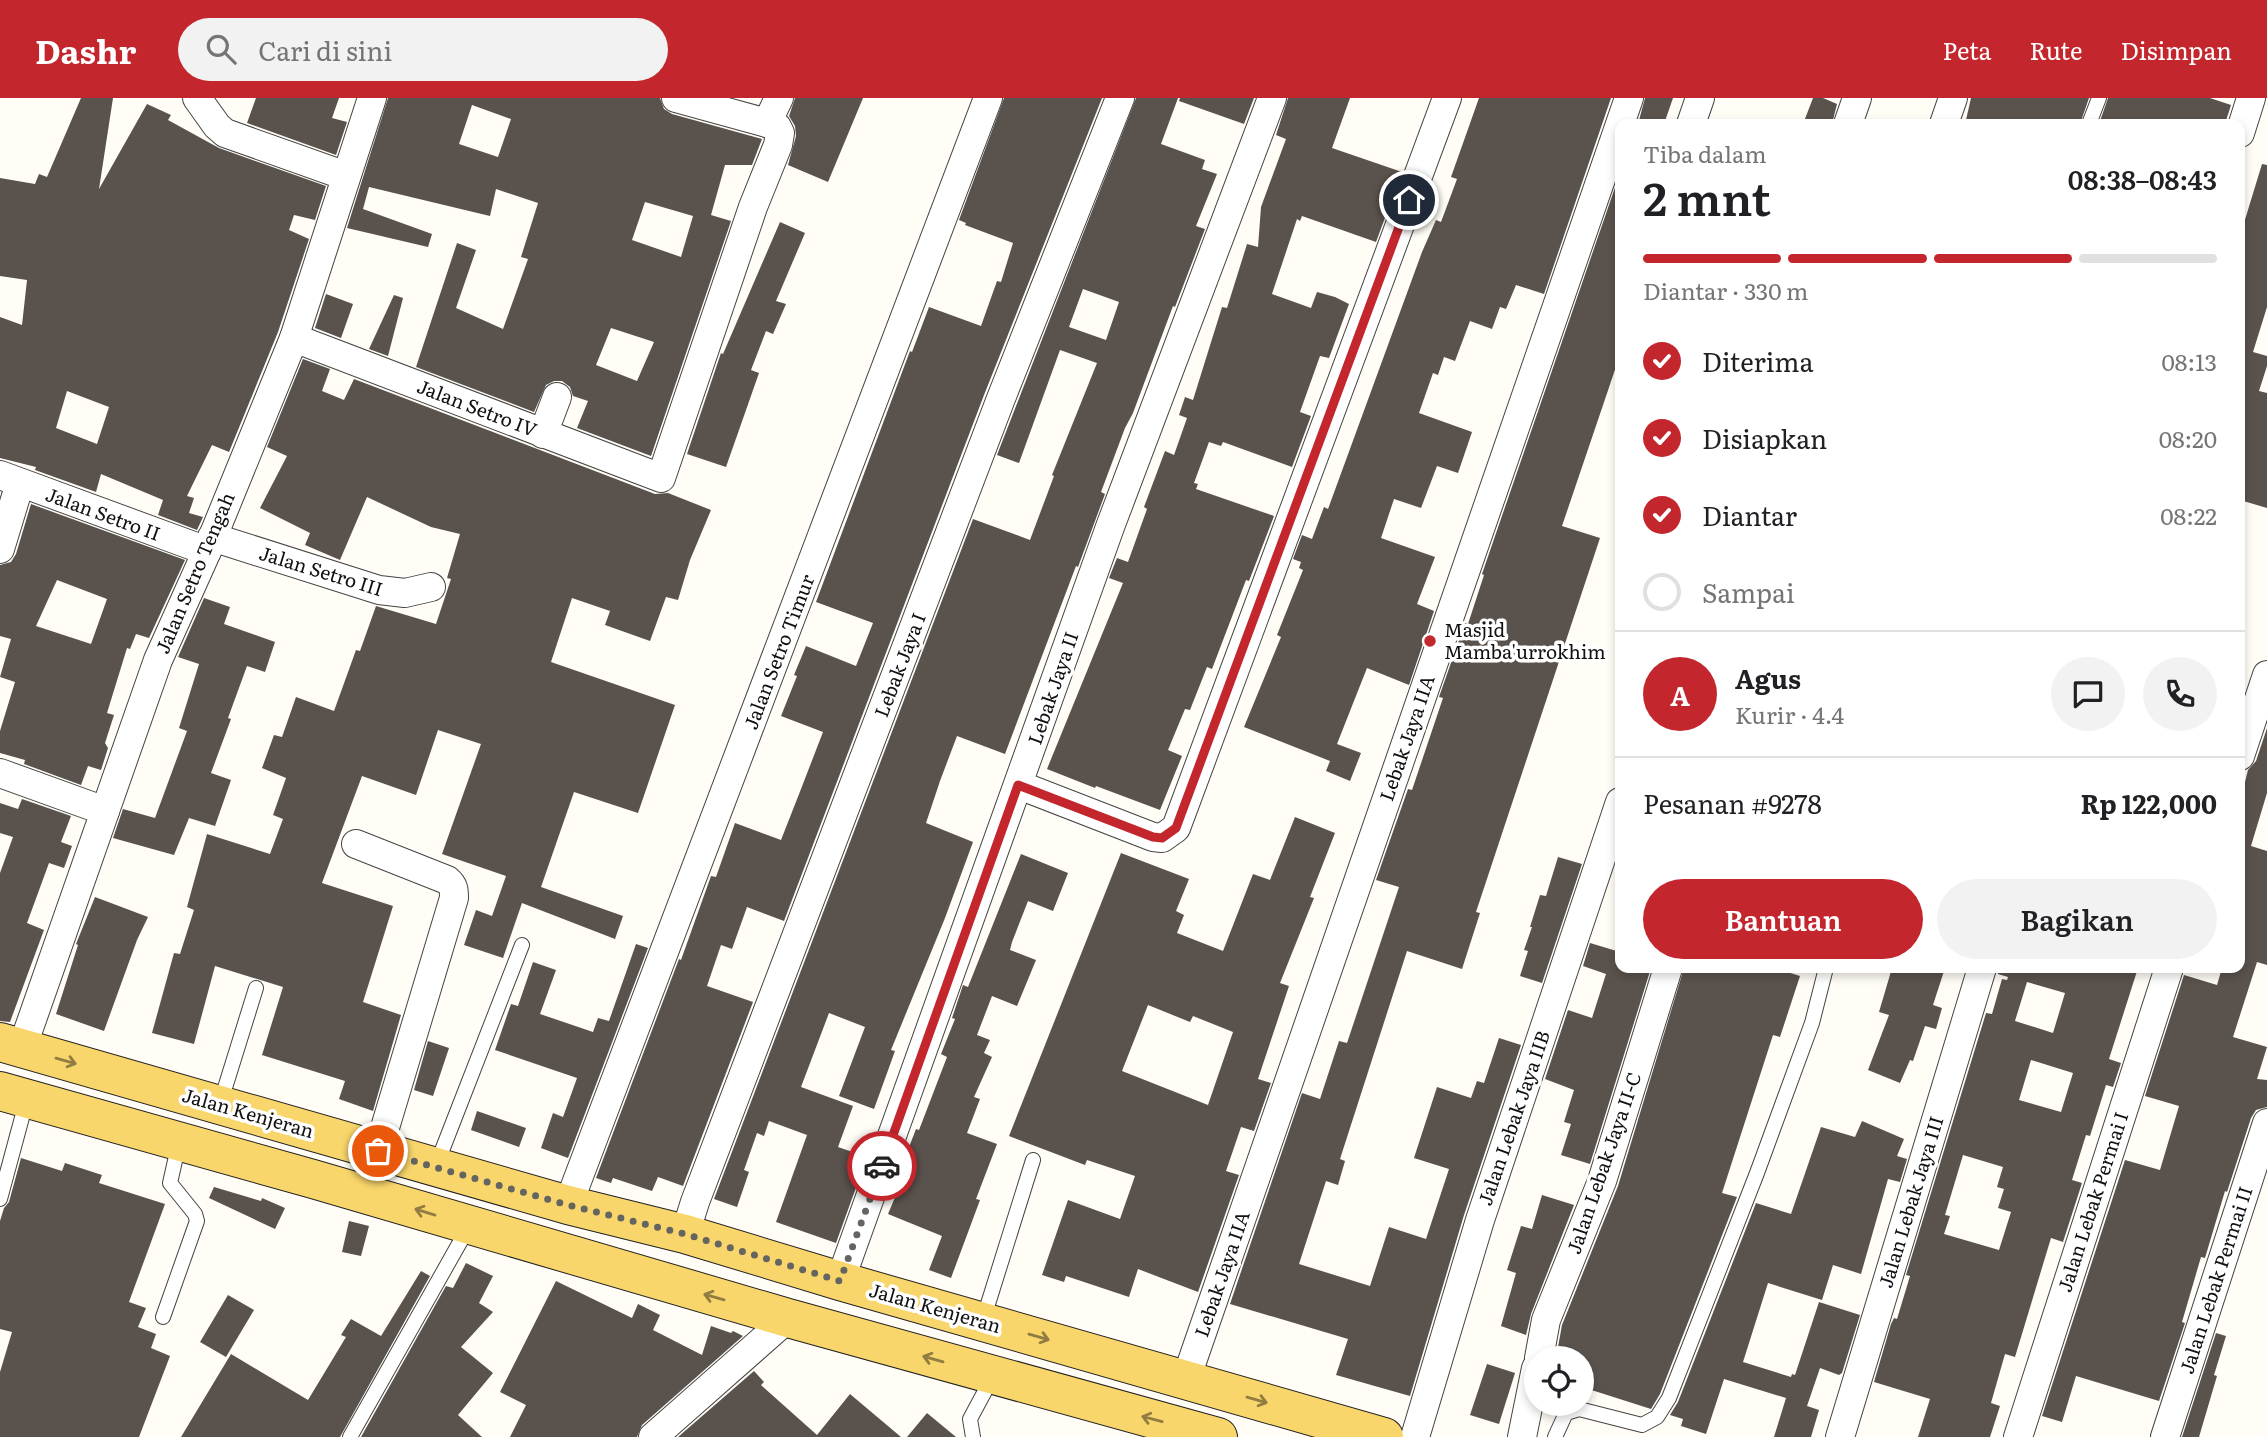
<!DOCTYPE html>
<html lang="id">
<head>
<meta charset="utf-8">
<style>
  body { margin:0; font-family:Literata,serif; background:#f2f2f2; color:#202124; height:100vh; display:flex; flex-direction:column; font-size:26px; white-space:nowrap }
  * { box-sizing:border-box; margin:0 }
  p { font-size:23px; color:#757577 }
  .icon { flex:none; width:38px; height:38px; fill:none; stroke:currentColor; stroke-width:2; stroke-linecap:round; stroke-linejoin:round }
  .map { position:relative; flex:1; overflow:hidden }
  .drawer { position:absolute; left:1615px; top:21px; width:630px; height:854px; display:flex; flex-direction:column; background:#fff; border-radius:14px; box-shadow:0 4px 10px #0003 }
  .drawer>* { flex:none }
  .buttons { position:absolute; left:1524px; top:1248px; display:grid; gap:14px }
  .buttons a { display:grid; place-items:center; width:70px; height:70px; border-radius:50%; background:#fff; box-shadow:0 4px 10px #0003; font-size:35px }
  .pin { position:absolute; display:grid; place-items:center; width:60px; height:60px; color:#fff; margin:-30px; border:4px solid #fff; border-radius:50%; box-shadow:0 2px 7px #0007 }
  .courier { position:absolute; display:grid; place-items:center; width:70px; height:70px; margin:-35px; border:5px solid #c4262e; border-radius:50%; background:#fff; color:#222; box-shadow:0 2px 9px #0007 }
  .overview em { font-style:normal; font-weight:600 }
  .overview div { display:flex; flex-direction:column-reverse }
  .overview { display:flex; align-items:center; justify-content:space-between; height:119px; padding:0 28px }
  h1 { font-size:46px; font-weight:600; line-height:52px }
  .bar { display:grid; grid-template-columns:repeat(4,1fr); gap:10px 7px; align-content:center; height:84px; padding:0 28px }
  .bar i { height:9px; border-radius:5px; background:#e0e0e0 }
  .bar .active { background:#c4262e }
  .bar p { grid-column:span 4 }
  .line { display:flex; align-items:center; gap:18px; padding:0 28px; border-top:2px solid #e0e0e0 }
  .line div { flex:1 }
  .round { display:grid; place-items:center; flex:none; width:74px; height:74px; border-radius:37px; background:#f2f2f2 }
  ol { padding:0 28px; list-style:none }
  li { display:flex; align-items:center; gap:21px; height:77px }
  li p { margin-inline-start:auto }
  li .icon { padding:7px; border-radius:50%; background:#c4262e; color:#fff; stroke-width:4 }
  li:last-child { color:#757577 }
  li i { width:38px; height:38px; border:4px solid #e0e0e0; border-radius:50% }
  .primary-button { display:flex; gap:14px; margin-top:auto; padding:14px 28px }
  .primary-button a { flex:1; height:80px; border-radius:42px; background:#c4262e; color:#fff; font-size:28px; font-weight:600; line-height:80px; text-align:center }
  .primary-button a+a { background:#f2f2f2; color:#202124 }
  header { display:flex; align-items:center; gap:42px; box-sizing:border-box; height:98px; padding:0 35px; background:#c4262e; color:#fff }
  header strong { font-size:33px }
  nav { display:flex; gap:38px; margin-inline-start:auto; font-size:24px }
  .search { width:490px; height:63px; background:#f2f2f2; display:flex; align-items:center; gap:18px; box-sizing:border-box; padding:0 24px; border-radius:38px; color:#757577; font-size:26px }
  .map>svg:first-child { display:block }
  .building { fill:#5a524d; fill-rule:evenodd }
  .lines { fill:none; stroke-linecap:round; stroke-linejoin:round }
  .lane-casing { stroke:#444; stroke-width:16 }
  .street-casing { stroke:#444; stroke-width:30 }
  .primary-casing { stroke:#222; stroke-width:40 }
  .lane { stroke:#fff; stroke-width:14 }
  .street { stroke:#fff; stroke-width:28 }
  .primary { stroke:#f9d66b; stroke-width:38 }
  .oneway { stroke:#917d42 }
  .done { stroke:#646461; stroke-width:7; stroke-dasharray:0 12.6 }
  .route { stroke:#c4262e; stroke-width:9 }
  .poi-dot { fill:#c4262e; stroke:#fff; stroke-width:2.5 }
  .labels { text-anchor:middle; stroke-width:7; stroke-linejoin:round; paint-order:stroke }
  .street-label { font-size:19px; fill:#111; stroke:#fff }
  .poi-label { font-size:19px; fill:#111; stroke:#fff; text-anchor:start }
</style>
</head>
<body>
<header>
<strong>Dashr</strong>
<div class="search"><svg class="icon" aria-label="search" viewBox="0 0 24 24"><circle cx="10" cy="10" r="6"/><path d="M15 15l6 6"/></svg>Cari di sini</div>
<nav><a>Peta</a><a>Rute</a><a>Disimpan</a></nav>
</header>
<div class="map">
<svg width="2267" height="1339" viewBox="0 0 2267 1339">
  <rect width="100%" height="100%" fill="#fffdf5"/>
  <g class="building">
    <path d="M81,0H113L99,91L147,6L171,17L168,22L219,50L326,88L315,122L294,117L289,132L309,141L278,234L229,354L212,347L187,398L194,400L189,415L203,419L197,432L158,417L163,402L101,376L96,394L35,372L36,369L0,360V219L22,227L27,182L0,178V80L35,86L39,76L47,79ZM67,293L109,309L97,346L56,330Z"/>
    <path d="M256,0H339L332,20L347,24L336,57L247,25Z"/>
    <path d="M388,0H660L664,11L672,16L762,41L752,67H725L711,117L731,123L651,358L577,330L588,303L573,298L570,289L562,283H554L546,287L534,314L416,269L457,145L476,152L456,210L503,231L528,161L521,159L538,105L496,91L490,118L369,89L363,111L432,136L428,149L347,130ZM472,7L511,21L498,59L459,46ZM645,104L693,118L681,159L632,142ZM611,230L654,244L637,283L596,267Z"/>
    <path d="M795,0H863L828,84L788,67L796,38L795,28L789,18Z"/>
    <path d="M1004,0H1102L984,297L784,823L747,809L732,851L721,847L707,888L753,904L683,1088L658,1079L652,1093L613,1080L611,1085L596,1080L679,861L681,862L711,778L716,779L735,725L781,742L801,691L823,634L781,618L797,578L794,577L806,548L856,568L873,525L816,504L910,253L912,254L929,209L981,228L997,183L1001,184L1013,145L965,127L966,125L959,122Z"/>
    <path d="M1136,0H1178L1161,46L1205,62L1202,71L1217,76L1196,128L1205,131L1175,209L1173,208L1133,315L1125,330L1101,394L1105,396L1078,469L1076,468L1005,656L957,638L940,683L926,725L973,744L945,820L891,952L895,953L874,1011L839,998L865,929L829,915L801,989L853,1008L838,1049L867,1059L836,1145L776,1124L807,1037L769,1023L764,1038L757,1035L744,1072L749,1074L737,1109L714,1101L973,421L1030,442L1054,378L1052,377L1097,265L1060,252L1019,365L997,357ZM1083,191L1119,204L1106,242L1069,229Z"/>
    <path d="M1180,0H1254L1244,26L1179,3Z"/>
    <path d="M1288,0H1350L1332,50L1402,74L1376,144L1302,118L1300,123L1297,121L1272,196L1311,210L1317,194L1335,199L1349,206L1329,260L1320,258L1300,314L1311,318L1292,369L1223,344L1221,348L1209,344L1194,385L1198,386L1196,391L1274,418L1249,483L1246,482L1212,571L1207,569L1190,612L1185,611L1168,652L1182,658L1160,712L1096,688L1095,690L1047,671L1123,485L1109,480L1117,460L1128,464L1147,411L1144,409L1165,353L1174,357L1187,320L1179,317L1185,299L1193,302L1222,209L1227,210L1247,146L1258,149L1261,109L1286,41L1276,37Z"/>
    <path d="M1479,0H1611L1544,196L1516,187L1506,211L1500,209L1492,231L1470,223L1455,263L1444,259L1438,277L1433,275L1419,315L1472,334L1458,375L1437,368L1421,410L1394,401L1381,440L1435,459L1417,506L1434,513L1409,587L1367,570L1337,646L1361,655L1350,683L1326,673L1330,663L1244,629L1281,539L1277,537L1303,472L1299,470L1301,464L1293,461L1302,437L1312,441L1324,409L1328,411L1422,154L1436,122L1441,124L1457,81L1451,79Z"/>
    <path d="M1645,0H1673L1664,26H1638Z"/>
    <path d="M1813,0H1823L1837,6L1832,26H1803Z"/>
    <path d="M1971,0H2089L2080,26H1977L1966,22Z"/>
    <path d="M2108,0H2210L2231,7L2225,26H2099Z"/>
    <path d="M2262,66L2267,67V209L2253,254L2267,258V268L2259,293L2267,295V410L2240,402V138Z"/>
    <path d="M1620,75V257L1562,428L1600,440L1476,814L1480,815L1462,871L1407,853L1340,1061L1345,1063L1338,1087L1326,1083L1299,1166L1370,1188L1389,1129L1426,1141L1449,1071L1414,1060L1437,989L1471,1000L1477,983L1484,985L1499,940L1521,947L1464,1117L1410,1298L1336,1277L1348,1241L1230,1206L1302,995L1320,1001L1339,943L1347,945L1399,789L1376,782L1408,691L1412,692L1443,600L1439,599L1465,525L1468,526L1484,477L1482,476Z"/>
    <path d="M780,124L805,135L776,203L786,206L773,236L766,233L751,272L759,275L726,369L687,356L721,255L723,256Z"/>
    <path d="M326,196L353,206L341,240L315,230Z"/>
    <path d="M394,197L403,200L388,258L369,251Z"/>
    <path d="M303,261L330,271L322,293L344,302L354,281L655,396L668,395L711,412L690,462L678,502L666,499L650,543L605,527L610,513L572,500L551,564L675,607L638,715L574,694L541,789L623,818L615,841L522,805L503,860L464,847L476,812L492,818L506,778L442,756L481,646L438,632L416,697L362,678L322,785L393,808L363,904L401,917L373,1013L339,1001L345,983L262,957L283,889L215,868L194,946L152,935L174,855L180,856L194,812L187,809L207,736L270,756L283,721L273,717L286,680L262,670L274,637L282,639L296,599L334,613L356,552L360,553L376,508L436,526L451,481L447,480L460,436L431,429L367,399L340,462L305,447L310,435L260,410L287,358L267,349Z"/>
    <path d="M31,406L185,462L149,540L136,536L130,551L127,550L107,615L114,617L105,645L108,650L101,672L88,668L81,687L24,666L25,662L0,655V633L15,584L0,579L11,541L0,538V467L11,464L16,456ZM57,482L107,501L91,546L36,528Z"/>
    <path d="M204,500L230,509L224,526L275,544L265,574L247,568L228,620L231,621L211,675L231,682L215,728L189,720L174,757L113,740L123,711L155,720L187,633L179,630L199,566L178,559Z"/>
    <path d="M2267,630V695L2251,748L2267,753V867L2257,864L2233,939L2267,949L2257,981L2267,982V1009L2256,1012L2251,1020L2227,1094L2225,1093L2205,1160L2201,1159L2182,1224L2185,1225L2159,1303L2076,1278L2062,1324L2042,1318L2125,1062L2160,1072L2179,1008L2145,998L2184,877L2217,887L2222,870H2240V687L2244,688L2248,672L2256,663Z"/>
    <path d="M22,701L71,718L61,744L72,748L64,770L49,765L27,825L44,832L10,924L0,923V775L13,739L0,735V705L18,711Z"/>
    <path d="M1295,719L1335,735L1310,799L1314,800L1280,885L1289,888L1258,981L1271,985L1254,1033L1241,1029L1226,1073L1239,1077L1198,1194L1138,1171L1129,1199L1066,1178L1064,1184L1042,1177L1068,1102L1120,1121L1135,1078L1087,1062L1085,1067L1009,1038L1121,755L1189,781L1176,813L1184,817L1177,835L1223,853L1253,776L1270,782ZM1148,907L1190,924L1193,918L1233,934L1208,1007L1122,973Z"/>
    <path d="M1021,756L1068,775L1053,813L1028,803L1012,844L1010,852L1036,862L1017,908L992,898L977,937L990,942L984,955L992,959L974,999L980,1001L967,1035L997,1046L976,1101L980,1102L951,1180L929,1172L942,1138L888,1116L912,1059L906,1057L916,1031L919,1032L947,959L941,956L955,921L952,920L963,887L968,889Z"/>
    <path d="M1558,759L1582,766L1542,885L1520,878L1528,853L1524,852L1532,829H1530L1540,797L1546,798Z"/>
    <path d="M95,799L148,819L137,842L104,933L56,916L78,847L76,846Z"/>
    <path d="M1590,845L1620,854V870H1651L1590,1066L1561,1057L1571,1026L1564,1024L1574,992L1545,981L1568,912L1592,920L1606,876L1583,868Z"/>
    <path d="M636,846L648,850L568,1060L541,1050L553,1015L563,1019L577,980L495,952L511,906L518,908L533,864L556,872L540,916L593,934L598,920L609,923Z"/>
    <path d="M1684,870H1788L1787,874L1800,878L1780,939L1773,937L1722,1095L1737,1099L1660,1296L1651,1311L1582,1289V1260H1556L1562,1227L1618,1088Z"/>
    <path d="M1892,870H1945L1933,907L1942,910L1936,931L1925,928L1913,963L1910,962L1900,985L1868,972L1889,917L1879,914Z"/>
    <path d="M1998,870H2138L2109,961L2121,965L2113,989L2106,987L2090,1038L2086,1037L2072,1082L2082,1085L2063,1144L2051,1140L2015,1259L2005,1256L1991,1305L2000,1308L1990,1339H1918L1930,1301L1874,1284L1891,1226L1894,1220L1897,1221L1910,1178L1906,1177L1986,915L1992,916L2002,881L2007,882L2008,879L1998,876ZM2027,884L2065,895L2053,935L2015,923ZM2031,962L2073,975L2061,1014L2019,1002ZM1963,1057L2003,1069L1997,1089L2004,1091L1998,1110L2011,1114L1999,1152L1944,1136L1950,1118L1945,1117Z"/>
    <path d="M428,943L449,950L433,998L414,992Z"/>
    <path d="M477,1013L526,1030L519,1049L471,1032Z"/>
    <path d="M1862,1023L1904,1041L1897,1058L1907,1061L1900,1084L1888,1081L1861,1176L1833,1167L1822,1202L1768,1185L1743,1264L1791,1279L1792,1276L1795,1277L1819,1204L1860,1217L1842,1275L1839,1277L1820,1270L1807,1308L1819,1312L1811,1339H1774L1786,1300L1724,1281L1706,1336L1681,1328L1683,1321L1670,1317L1678,1304L1756,1105L1791,1116L1821,1029L1855,1039Z"/>
    <path d="M21,1060L62,1073L65,1065L102,1077L99,1085L165,1106L129,1204L146,1210L138,1229L156,1236L151,1250L170,1258L139,1339H0V1274L12,1234L0,1231V1123L4,1110L9,1104Z"/>
    <path d="M214,1089L261,1103L262,1100L285,1110L275,1131L209,1100Z"/>
    <path d="M1542,1097L1574,1107L1531,1216L1526,1237L1501,1228L1516,1175L1507,1172L1521,1128L1532,1131Z"/>
    <path d="M349,1123L369,1128L361,1158L342,1154Z"/>
    <path d="M466,1165L493,1178L479,1205L493,1214L461,1249L493,1275L458,1317L482,1339H361L446,1188L453,1190Z"/>
    <path d="M421,1173L430,1178L340,1339H181L231,1256L308,1302L346,1239L341,1237L351,1221L381,1238Z"/>
    <path d="M556,1183L632,1220L638,1206L660,1217L653,1232L702,1257L711,1228L731,1235L733,1233L743,1238L642,1327L637,1339H510L526,1307L500,1294Z"/>
    <path d="M228,1197L254,1212L226,1259L200,1244Z"/>
    <path d="M2216,1235L2226,1238L2214,1277L2217,1278L2199,1339H2182Z"/>
    <path d="M1487,1266L1515,1275L1499,1326L1470,1317Z"/>
    <path d="M754,1273L764,1284L761,1287L817,1337L850,1296L901,1339H678Z"/>
    <path d="M927,1315L956,1339H907Z"/>
  </g>
  <g class="lines">
    <g class="lane-casing">
      <g id="lane">
        <path d="M2089,26L2099,0"/>
        <path d="M220,1006L256,890"/>
        <path d="M436,1068L522,847"/>
        <path d="M0,1101L27,1001"/>
        <path d="M163,1219L197,1123L195,1116L170,1085L179,1045"/>
        <path d="M983,1222L1033,1062"/>
        <path d="M350,1339L468,1130"/>
        <path d="M973,1339L970,1321L992,1280"/>
        <path d="M1555,1339L1566,1315L1579,1311L1642,1327L1657,1319L1669,1300L1757,1075L1812,925L1826,870"/>
      </g>
    </g>
    <g class="street-casing">
      <g id="street">
        <path d="M197,0L217,28L225,35L346,78"/>
        <path d="M767,25L779,0"/>
        <path d="M1691,26L1700,0"/>
        <path d="M1848,26L1857,0"/>
        <path d="M1944,26L1953,0"/>
        <path d="M2240,35L2251,0"/>
        <path d="M294,240L661,380L753,109L778,47L780,35L777,29L767,25L676,0"/>
        <path d="M543,336L557,299"/>
        <path d="M0,377L207,453"/>
        <path d="M212,439L379,492L405,495L431,489"/>
        <path d="M0,451L20,385"/>
        <path d="M2240,658L2267,577"/>
        <path d="M0,675L105,713"/>
        <path d="M1019,687L1153,739L1162,740L1176,730L1447,0"/>
        <path d="M356,746L447,782C454,788 454,792 454,800L378,1053"/>
        <path d="M22,950L158,562L207,453L294,240L372,0"/>
        <path d="M568,1107L988,0"/>
        <path d="M685,1136L695,1104L1000,303L1120,0"/>
        <path d="M840,1183L1110,429L1272,0"/>
        <path d="M1539,1260L1546,1222L1602,1083L1668,870"/>
        <path d="M1186,1281L1629,0"/>
        <path d="M653,1339L788,1220"/>
        <path d="M1415,1339L1480,1122L1620,704"/>
        <path d="M1522,1339L1536,1270"/>
        <path d="M1840,1339L1982,870"/>
        <path d="M2018,1339L2169,870"/>
        <path d="M2165,1339L2267,1025"/>
      </g>
    </g>
    <g class="primary-casing">
      <g id="primary">
        <path d="M0,944L568,1107L685,1136L840,1183L1384,1339"/>
        <path d="M0,993L313,1081L788,1220L1218,1339"/>
      </g>
    </g>
    <use href="#lane" class="lane"/>
    <use href="#street" class="street"/>
    <use href="#primary" class="primary"/>
  </g>
  <defs><path id="oneway-shaft" d="M-6 0H5M1.5-3L5.5 0L1.5 3" fill="none" stroke-width="1.6" stroke-linecap="round" stroke-linejoin="round" transform="scale(1.75)"/></defs>
  <g class="oneway">
    <use href="#oneway-shaft" transform="translate(66 963) rotate(16)"/>
    <use href="#oneway-shaft" transform="translate(425 1114) rotate(-163)"/>
    <use href="#oneway-shaft" transform="translate(714 1199) rotate(-164)"/>
    <use href="#oneway-shaft" transform="translate(1039 1239) rotate(16)"/>
    <use href="#oneway-shaft" transform="translate(933 1261) rotate(-164)"/>
    <use href="#oneway-shaft" transform="translate(1257 1302) rotate(16)"/>
    <use href="#oneway-shaft" transform="translate(1152 1321) rotate(-165)"/>
  </g>
  <g class="lines">
    <path class="done" d="M378,1053L568,1107L685,1136L840,1183L882,1068"/>
    <path class="route" d="M882,1068L1018,687L1153,739L1162,740L1176,730L1409,102"/>
  </g>
  <circle class="poi-dot" cx="1430" cy="543" r="7"/>
  <g class="labels">
    <g class="street-label">
      <text transform="translate(477 310) rotate(21)" y="7">Jalan Setro IV</text>
      <text transform="translate(103 416) rotate(20)" y="7">Jalan Setro II</text>
      <text transform="translate(321 473) rotate(17)" y="7">Jalan Setro III</text>
      <text transform="translate(195 475) rotate(-67)" y="7">Jalan Setro Tengah</text>
      <text transform="translate(779 554) rotate(-69)" y="7">Jalan Setro Timur</text>
      <text transform="translate(900 567) rotate(-69)" y="7">Lebak Jaya I</text>
      <text transform="translate(1053 590) rotate(-71)" y="7">Lebak Jaya II</text>
      <text transform="translate(1407 640) rotate(-71)" y="7">Lebak Jaya IIA</text>
      <text transform="translate(248 1015) rotate(16)" y="7">Jalan Kenjeran</text>
      <text transform="translate(1514 1020) rotate(-71)" y="7">Jalan Lebak Jaya IIB</text>
      <text transform="translate(1604 1065) rotate(-71)" y="7">Jalan Lebak Jaya II-C</text>
      <text transform="translate(1911 1104) rotate(-73)" y="7">Jalan Lebak Jaya III</text>
      <text transform="translate(2093 1104) rotate(-72)" y="7">Jalan Lebak Permai I</text>
      <text transform="translate(1222 1176) rotate(-71)" y="7">Lebak Jaya IIA</text>
      <text transform="translate(2216 1182) rotate(-72)" y="7">Jalan Lebak Permai II</text>
      <text transform="translate(935 1210) rotate(16)" y="7">Jalan Kenjeran</text>
    </g>
    <g class="poi-label">
      <text x="1444" y="539">Masjid<tspan x="1444" dy="22">Mamba'urrokhim</tspan></text>
    </g>
  </g>
</svg>
<div class="buttons">
<a><svg class="icon" aria-label="locate" viewBox="0 0 24 24"><circle cx="12" cy="12" r="6"/><path d="M12 2v4M12 18v4M2 12h4M18 12h4"/></svg></a>
</div>
<div class="pin" style="left:378px;top:1053px;background:#ea580c"><svg class="icon" aria-label="bag" viewBox="0 0 24 24"><path d="M5 8h14l-1 12H6zM9 8a3 3 0 0 1 6 0"/></svg></div>
<div class="pin" style="left:1409px;top:102px;background:#1f2937"><svg class="icon" aria-label="home" viewBox="0 0 24 24"><path d="M3 11l9-7 9 7M6 9v11h12V9"/></svg></div>
<div class="courier" style="left:882px;top:1068px"><svg class="icon" aria-label="car" viewBox="0 0 24 24"><path d="M5 17H2v-5l4-1 3-4h7l3 4 3 1v5h-3M9 17h6M6 11h13"/><circle cx="7" cy="17" r="2"/><circle cx="17" cy="17" r="2"/></svg></div>
<section class="drawer">
<div class="overview"><div><h1>2 mnt</h1><p>Tiba dalam</p></div><em>08:38–08:43</em></div>
<div class="bar"><i class="active"></i><i class="active"></i><i class="active"></i><i></i><p>Diantar · 330 m</p></div>
<ol>
<li><svg class="icon" aria-label="check" viewBox="0 0 24 24"><path d="M5 12l5 5 9-10"/></svg>Diterima<p>08:13</p></li>
<li><svg class="icon" aria-label="check" viewBox="0 0 24 24"><path d="M5 12l5 5 9-10"/></svg>Disiapkan<p>08:20</p></li>
<li><svg class="icon" aria-label="check" viewBox="0 0 24 24"><path d="M5 12l5 5 9-10"/></svg>Diantar<p>08:22</p></li>
<li><i></i>Sampai</li>
</ol>
<div class="line" style="height:126px"><b class="round" style="background:#c4262e;color:#fff">A</b><div><b>Agus</b><p>Kurir · 4.4</p></div><a class="round"><svg class="icon" aria-label="chat" viewBox="0 0 24 24"><path d="M4 5h16v11H9l-5 4z"/></svg></a><a class="round"><svg class="icon" aria-label="phone" viewBox="0 0 24 24"><path d="M5 4h4l2 5-3 2q2 4 5 5l2-3 5 2v4C11 20 4 13 5 4z"/></svg></a></div>
<div class="line" style="height:91px"><div>Pesanan #9278</div><b>Rp 122,000</b></div>
<div class="primary-button"><a>Bantuan</a><a>Bagikan</a></div>
</section>
</div>
</body>
</html>
